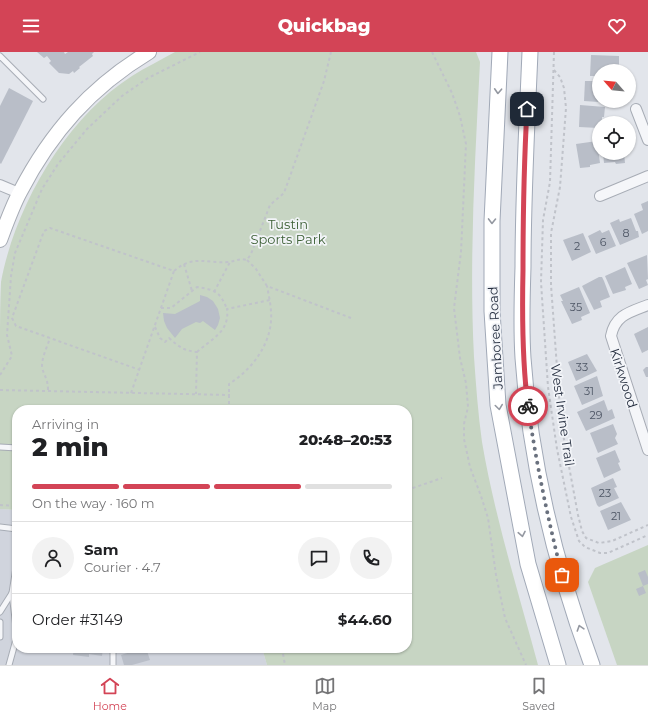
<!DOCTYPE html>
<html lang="en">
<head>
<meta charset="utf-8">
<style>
  body { margin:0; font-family:Montserrat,sans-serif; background:#f2f2f2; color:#202124; height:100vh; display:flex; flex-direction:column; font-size:15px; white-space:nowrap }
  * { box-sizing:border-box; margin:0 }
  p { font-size:13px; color:#757577 }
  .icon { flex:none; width:22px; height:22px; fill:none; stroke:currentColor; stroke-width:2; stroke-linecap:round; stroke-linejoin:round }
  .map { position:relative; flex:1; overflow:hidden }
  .drawer { position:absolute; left:12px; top:353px; width:400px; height:248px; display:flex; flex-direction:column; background:#fff; border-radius:16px; box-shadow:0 1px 3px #0004 }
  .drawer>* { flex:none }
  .needle { width:26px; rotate:297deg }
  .fabs { position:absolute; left:592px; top:12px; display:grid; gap:8px }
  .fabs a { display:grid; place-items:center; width:44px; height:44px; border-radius:50%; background:#fff; box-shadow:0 1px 3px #0004; font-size:20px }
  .pin { position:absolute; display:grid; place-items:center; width:34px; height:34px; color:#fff; margin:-17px; border-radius:8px; box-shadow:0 2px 6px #0006 }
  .courier { position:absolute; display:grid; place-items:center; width:40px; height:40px; margin:-20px; border:3px solid #d34456; border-radius:50%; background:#fff; color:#222; box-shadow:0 1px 5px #0007 }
  .headline em { font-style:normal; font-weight:800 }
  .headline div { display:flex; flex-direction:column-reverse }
  .headline { display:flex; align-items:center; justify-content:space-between; height:68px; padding:0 20px }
  h1 { font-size:26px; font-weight:800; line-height:30px }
  .bar { display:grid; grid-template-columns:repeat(4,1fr); gap:6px 4px; align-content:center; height:48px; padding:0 20px }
  .bar i { height:5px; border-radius:3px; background:#e0e0e0 }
  .bar .selected { background:#d34456 }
  .bar p { grid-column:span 4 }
  .line { display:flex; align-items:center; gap:10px; padding:0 20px; border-top:1px solid #e0e0e0 }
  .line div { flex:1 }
  .round { display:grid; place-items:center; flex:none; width:42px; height:42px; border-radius:21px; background:#f2f2f2 }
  header { display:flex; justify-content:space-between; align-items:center; height:52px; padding:0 20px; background:#d34456; color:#fff; font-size:18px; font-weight:800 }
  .menu { display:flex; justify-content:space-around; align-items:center; height:56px; border-top:1px solid #e0e0e0; background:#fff; font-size:11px; color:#757577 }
  .menu a { display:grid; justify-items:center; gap:2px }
  .menu .selected { color:#d34456 }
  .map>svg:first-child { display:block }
  .built { fill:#d0d4dd }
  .green { fill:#c7d5c3 }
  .building { fill:#b9bec8 }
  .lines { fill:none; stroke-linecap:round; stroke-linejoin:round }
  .lane-casing { stroke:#a7acb5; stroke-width:7 }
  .street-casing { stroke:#a7acb5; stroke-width:12 }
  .secondary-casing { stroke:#a7acb5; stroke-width:16 }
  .primary-casing { stroke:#a1a9b7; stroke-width:17 }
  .path { stroke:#c0c3ca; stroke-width:2; stroke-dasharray:3 3; stroke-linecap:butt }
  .lane { stroke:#f5f6f9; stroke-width:5 }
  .street { stroke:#f5f6f9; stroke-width:10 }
  .secondary { stroke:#fff; stroke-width:14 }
  .primary { stroke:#fff; stroke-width:15 }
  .oneway { stroke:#9498a1 }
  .done { stroke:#6a717e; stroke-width:4; stroke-dasharray:0 7.2 }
  .route { stroke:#d34456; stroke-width:5 }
  .labels { text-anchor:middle; stroke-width:3.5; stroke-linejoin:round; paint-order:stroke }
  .number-label { font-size:11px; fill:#4d5564 }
  .park-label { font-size:13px; fill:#3d6036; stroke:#f2f4f8 }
  .street-label { font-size:13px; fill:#293243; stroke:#f2f4f8 }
</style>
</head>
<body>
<header><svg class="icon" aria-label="menu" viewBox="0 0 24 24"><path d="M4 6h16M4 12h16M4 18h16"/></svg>Quickbag<svg class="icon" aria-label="heart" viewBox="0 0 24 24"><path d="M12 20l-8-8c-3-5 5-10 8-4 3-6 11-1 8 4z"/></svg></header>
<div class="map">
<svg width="648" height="613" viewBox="0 0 648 613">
  <rect width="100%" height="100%" fill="#e2e5eb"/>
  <path class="built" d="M0,457L17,458V596H262L267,613H0Z"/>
  <g class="green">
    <path d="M175,0H476L480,10C475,108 469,207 474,305C476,333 478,362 482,390C495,466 518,539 538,613H267L262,596H407V358H17V458L0,457C0,406 0,354 0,303C0,281 0,251 1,230C15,154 66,66 132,24C146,15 161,8 175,0Z"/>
    <path d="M648,493V613H617L588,530L595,516Z"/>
  </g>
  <g class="building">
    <path d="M37,0H64L65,2L68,0H94L92,2L93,4L79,15L80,16L74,21L73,19L69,22L59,21L49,11L51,9L47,4L44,6Z"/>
    <path d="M591,3L619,4V15H613V19H599V24H590Z"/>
    <path d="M585,29H599V50L584,49Z"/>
    <path d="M9,36L33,49L1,112L0,111V54Z"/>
    <path d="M580,53L605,55L604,65H602V70L599,71V76L579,75Z"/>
    <path d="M597,89L600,111L590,113V115L580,116L576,92Z"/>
    <path d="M603,101H624L625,111L616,112L615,110L604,111Z"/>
    <path d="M648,149V179L642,182L634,162L643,158L641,152Z"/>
    <path d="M631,166L636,179H638L639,185L620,193L610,171L619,167L620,170Z"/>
    <path d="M600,178L602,181L609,178L616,194L596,202L588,184Z"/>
    <path d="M583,181L591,200L572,209L563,188Z"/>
    <path d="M647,203L648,227L646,228L648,233L639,237L627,211Z"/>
    <path d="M625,215L632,232L625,235L626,238L613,242L605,224Z"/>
    <path d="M599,225H602L604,229L610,245L600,249L602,255L594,258L582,234Z"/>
    <path d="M579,235L590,261L581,265L582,268L572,272L561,249H563L560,243Z"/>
    <path d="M200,243L207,245L213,249L218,257L220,266L218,273L215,278L203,269L200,271L196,270L182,277L175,286L167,276L164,269L163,261L175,262L200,249Z"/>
    <path d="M648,275V298L642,301L634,282Z"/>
    <path d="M587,302L597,319L576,329L568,310Z"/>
    <path d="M646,315H648V325H646L643,318Z"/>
    <path d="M597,324L603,344L582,353L574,334Z"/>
    <path d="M604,348L608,359L612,357L615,366L586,379L577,360Z"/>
    <path d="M613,372L617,382L615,386L618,392L598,401L590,381Z"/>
    <path d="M615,398L620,410L618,411L621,418L604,426L596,406Z"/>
    <path d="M613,426L617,435L614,436L619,446L599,455L597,453L591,436Z"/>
    <path d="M621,450L631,468L608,478L600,459Z"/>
    <path d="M645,518L648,525V532L643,534L638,521Z"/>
    <path d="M643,534L646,541L639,544L636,537Z"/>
    <path d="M74,596H103L102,604L89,602V605L73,603Z"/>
    <path d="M143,596H146L150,608L132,613H124L121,603Z"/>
  </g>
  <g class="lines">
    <g class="lane-casing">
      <g id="lane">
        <path d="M0,4L43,47"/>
        <path d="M0,395L17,396"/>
        <path d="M0,475L17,477"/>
        <path d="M0,560L12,541L17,509"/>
        <path d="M0,570V585"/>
        <path d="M9,613L17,584L12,541L17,542"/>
        <path d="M113,613V596"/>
      </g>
    </g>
    <g class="street-casing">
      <g id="street">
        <path d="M636,57L648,88"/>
        <path d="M0,133L19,141"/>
        <path d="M600,144L648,124"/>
        <path d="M648,253C630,260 615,263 611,284L648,398"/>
      </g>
    </g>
    <g class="secondary-casing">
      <path id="secondary" d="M0,188C6,172 12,155 20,140C51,80 91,35 149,0"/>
    </g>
    <g class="primary-casing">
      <g id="primary">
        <path d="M500,0L492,169V259L498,353L528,512L558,613"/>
        <path d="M530,0C527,72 523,143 523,215C522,246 521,276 523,306C530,410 556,515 592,613"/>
      </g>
    </g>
    <g class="path">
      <path d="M432,0L452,41L460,64L466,92L461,200L454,256L460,306L466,331L468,355L464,372V387L470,415L481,444L488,466L496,523L505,566L526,613"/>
      <path d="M554,0L550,130L543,168L541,230L548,335L557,397L571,465L579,489L585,495L600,501H608L648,483"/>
      <path d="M554,18L560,25L564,36L566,56L560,135L551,181V233L561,371L578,463L582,479L586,486L599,491L612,489L648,473"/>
      <path d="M247,208L256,217L267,234L351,266"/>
      <path d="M184,212L192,239"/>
      <path d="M174,219C194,202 206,212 229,210C236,209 238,206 247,208L251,202L270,153L284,141L324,29L331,0"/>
      <path d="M214,240L230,210"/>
      <path d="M161,256H171L197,235C216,238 220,240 227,257"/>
      <path d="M155,275L160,286L165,290L169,286C178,294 184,299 197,300L196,342"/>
      <path d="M197,300C211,287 230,280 227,257L270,248"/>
      <path d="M0,323L12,304L7,283L11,224L15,201L42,137L58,112L87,77L122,44L148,26L200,0"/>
      <path d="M0,338L230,343"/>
      <path d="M48,338C48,326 43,323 42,314C42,305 47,295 50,286"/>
      <path d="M131,341L174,219L50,176L44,179L12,266L16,274L140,318"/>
      <path d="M229,358V332C251,318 269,295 271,269C272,257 269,245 267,234"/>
      <path d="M407,438L442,426"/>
      <path d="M0,453L17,454"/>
      <path d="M282,596L285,613"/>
    </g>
    <use href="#lane" class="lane"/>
    <use href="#street" class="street"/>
    <use href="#secondary" class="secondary"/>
    <use href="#primary" class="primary"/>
  </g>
  <defs><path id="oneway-chevron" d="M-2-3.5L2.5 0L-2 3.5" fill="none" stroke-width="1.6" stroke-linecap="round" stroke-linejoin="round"/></defs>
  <g class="oneway">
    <use href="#oneway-chevron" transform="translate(498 39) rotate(93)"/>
    <use href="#oneway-chevron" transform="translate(492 169) rotate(91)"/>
    <use href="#oneway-chevron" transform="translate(499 355) rotate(82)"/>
    <use href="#oneway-chevron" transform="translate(522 482) rotate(79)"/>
    <use href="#oneway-chevron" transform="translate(580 576) rotate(-108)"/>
  </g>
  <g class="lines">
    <path class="done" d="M528,354C536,411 548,467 562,523"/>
    <path class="route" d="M527,57C524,111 523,164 523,218C522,264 522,309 528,354"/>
  </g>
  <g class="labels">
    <g class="number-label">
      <text x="626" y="185">8</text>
      <text x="603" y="194">6</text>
      <text x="577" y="198">2</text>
      <text x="576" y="259">35</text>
      <text x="582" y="319">33</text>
      <text x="589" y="343">31</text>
      <text x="596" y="367">29</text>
      <text x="605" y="445">23</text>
      <text x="616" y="468">21</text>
    </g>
    <g class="park-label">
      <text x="288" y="177">Tustin<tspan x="288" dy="15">Sports Park</tspan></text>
    </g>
    <g class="street-label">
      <text transform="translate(495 286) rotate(-93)" y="5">Jamboree Road</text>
      <text transform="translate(624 326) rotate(72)" y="5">Kirkwood</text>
      <text transform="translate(563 363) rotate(82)" y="5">West Irvine Trail</text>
    </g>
  </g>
</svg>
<div class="fabs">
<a><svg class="needle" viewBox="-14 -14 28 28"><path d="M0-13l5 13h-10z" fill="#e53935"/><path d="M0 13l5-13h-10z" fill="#757577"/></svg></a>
<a><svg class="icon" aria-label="locate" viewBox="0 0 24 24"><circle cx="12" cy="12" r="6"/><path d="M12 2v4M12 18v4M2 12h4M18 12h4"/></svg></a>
</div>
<div class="pin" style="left:562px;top:523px;background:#ea580c"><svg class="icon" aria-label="bag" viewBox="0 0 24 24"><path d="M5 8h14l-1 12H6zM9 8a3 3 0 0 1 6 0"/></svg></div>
<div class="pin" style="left:527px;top:57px;background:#1f2937"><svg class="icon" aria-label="home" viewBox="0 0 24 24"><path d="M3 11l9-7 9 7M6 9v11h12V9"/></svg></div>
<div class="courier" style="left:528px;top:354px"><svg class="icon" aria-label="bike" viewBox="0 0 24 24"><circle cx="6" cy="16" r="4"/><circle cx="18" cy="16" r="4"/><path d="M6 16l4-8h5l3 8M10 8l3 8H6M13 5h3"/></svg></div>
<section class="drawer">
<div class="headline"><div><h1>2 min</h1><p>Arriving in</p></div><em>20:48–20:53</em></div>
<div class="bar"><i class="selected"></i><i class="selected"></i><i class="selected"></i><i></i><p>On the way · 160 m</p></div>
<div class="line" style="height:72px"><a class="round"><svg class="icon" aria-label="person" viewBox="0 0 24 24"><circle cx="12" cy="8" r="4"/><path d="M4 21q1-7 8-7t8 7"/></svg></a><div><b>Sam</b><p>Courier · 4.7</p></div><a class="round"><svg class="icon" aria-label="chat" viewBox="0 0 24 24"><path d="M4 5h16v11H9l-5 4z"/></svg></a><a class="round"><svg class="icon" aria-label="phone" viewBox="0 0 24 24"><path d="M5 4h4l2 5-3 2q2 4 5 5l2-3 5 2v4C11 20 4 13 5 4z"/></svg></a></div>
<div class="line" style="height:52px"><div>Order #3149</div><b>$44.60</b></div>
</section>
</div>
<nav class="menu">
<a class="selected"><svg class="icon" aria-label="home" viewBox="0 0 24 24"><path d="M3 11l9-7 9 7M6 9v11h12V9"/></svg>Home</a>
<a><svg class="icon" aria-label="map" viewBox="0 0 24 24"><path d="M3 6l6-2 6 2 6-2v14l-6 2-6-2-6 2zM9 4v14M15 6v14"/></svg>Map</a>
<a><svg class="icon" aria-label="saved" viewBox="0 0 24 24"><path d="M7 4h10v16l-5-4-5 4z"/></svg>Saved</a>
</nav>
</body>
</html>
